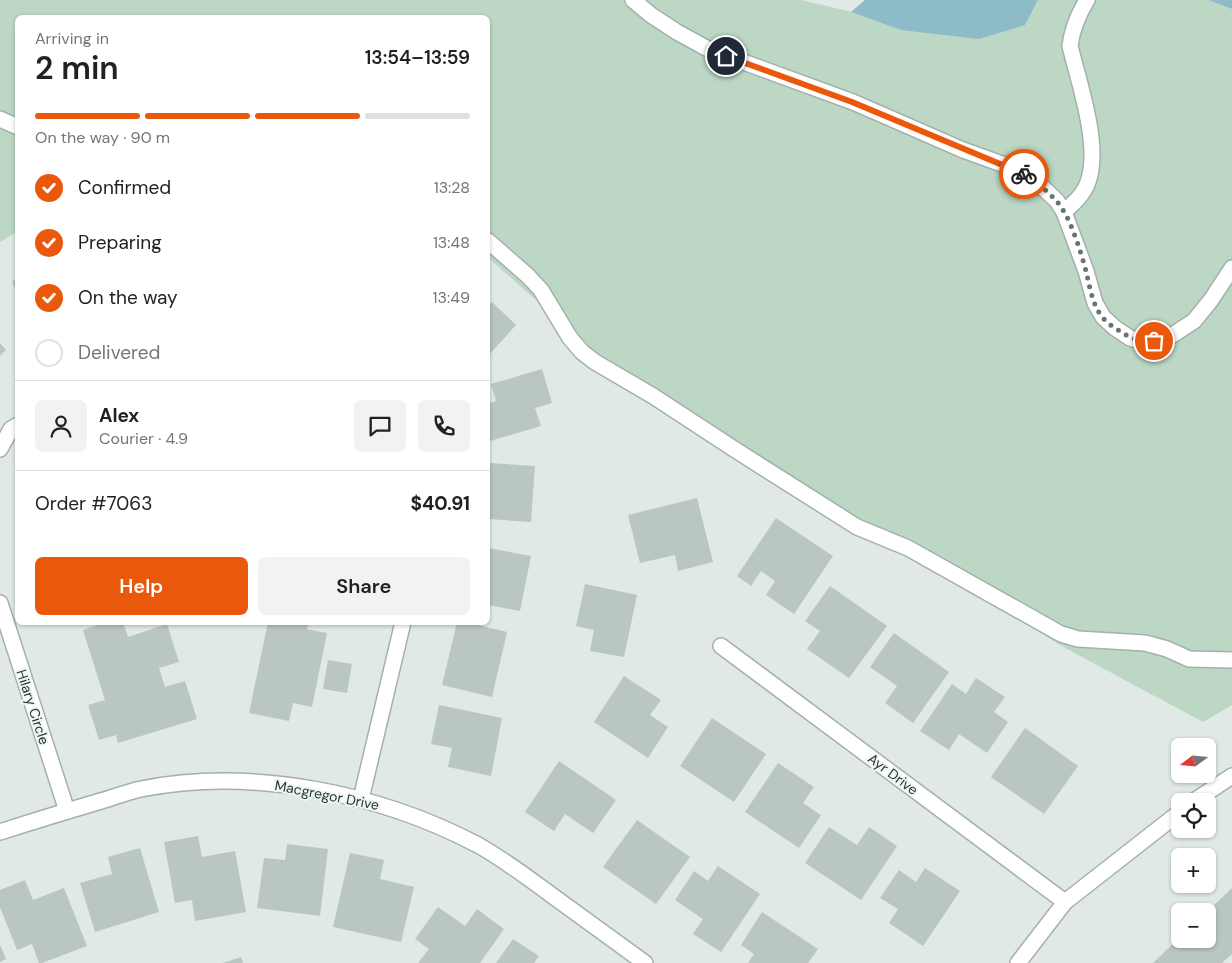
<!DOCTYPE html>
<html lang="en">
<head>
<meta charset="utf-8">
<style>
  body { margin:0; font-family:"DM Sans",sans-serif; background:#f2f2f2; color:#202124; height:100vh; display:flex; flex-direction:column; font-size:19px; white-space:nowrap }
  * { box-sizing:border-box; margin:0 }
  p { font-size:16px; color:#757577 }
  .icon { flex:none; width:28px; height:28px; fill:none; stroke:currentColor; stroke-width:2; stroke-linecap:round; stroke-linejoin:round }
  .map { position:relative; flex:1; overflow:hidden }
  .details { position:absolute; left:15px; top:15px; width:475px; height:610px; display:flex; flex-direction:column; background:#fff; border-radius:8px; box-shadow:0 1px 4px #0004 }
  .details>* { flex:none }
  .needle { width:32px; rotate:254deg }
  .buttons { position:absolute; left:1171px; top:738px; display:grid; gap:10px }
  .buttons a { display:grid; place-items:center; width:45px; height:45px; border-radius:8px; background:#fff; box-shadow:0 1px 4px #0004; font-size:25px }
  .pin { position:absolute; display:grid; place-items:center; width:42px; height:42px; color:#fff; margin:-21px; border:2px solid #fff; border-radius:50%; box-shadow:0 1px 5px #0007 }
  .courier { position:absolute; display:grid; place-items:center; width:50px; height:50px; margin:-25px; border:4px solid #ea580c; border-radius:50%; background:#fff; color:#222; box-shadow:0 1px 6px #0007 }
  .head em { font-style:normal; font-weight:600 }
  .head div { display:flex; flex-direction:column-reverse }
  .head { display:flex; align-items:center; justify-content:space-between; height:85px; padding:0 20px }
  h1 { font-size:32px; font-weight:600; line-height:38px }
  .bar { display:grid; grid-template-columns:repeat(4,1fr); gap:8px 5px; align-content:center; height:60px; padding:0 20px }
  .bar i { height:6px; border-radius:4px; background:#e0e0e0 }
  .bar .active { background:#ea580c }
  .bar p { grid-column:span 4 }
  .line { display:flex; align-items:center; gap:12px; padding:0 20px; border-top:1px solid #e0e0e0 }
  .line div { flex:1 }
  .round { display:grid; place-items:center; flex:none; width:52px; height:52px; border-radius:8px; background:#f2f2f2 }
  ol { padding:0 20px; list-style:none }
  li { display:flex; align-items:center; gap:15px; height:55px }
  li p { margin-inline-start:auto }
  li .icon { padding:5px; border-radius:50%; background:#ea580c; color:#fff; stroke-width:4 }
  li:last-child { color:#757577 }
  li i { width:28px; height:28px; border:2px solid #e0e0e0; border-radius:50% }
  .cta { display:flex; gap:10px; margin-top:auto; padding:10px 20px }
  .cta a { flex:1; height:58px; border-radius:8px; background:#ea580c; color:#fff; font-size:20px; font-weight:600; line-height:58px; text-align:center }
  .cta a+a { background:#f2f2f2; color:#202124 }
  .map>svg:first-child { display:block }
  .green { fill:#bcd8c5 }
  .water { fill:#8ebbc8 }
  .building { fill:#b9c6c2 }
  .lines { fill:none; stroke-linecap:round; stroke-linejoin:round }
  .minor-casing { stroke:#a4b0ad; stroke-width:18 }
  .minor { stroke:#fff; stroke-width:15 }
  .done { stroke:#657572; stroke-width:5; stroke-dasharray:0 9 }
  .route { stroke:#ea580c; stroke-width:6 }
  .labels { text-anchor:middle; stroke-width:4; stroke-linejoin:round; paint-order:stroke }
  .street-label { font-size:14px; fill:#233733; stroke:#f0f6f4 }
</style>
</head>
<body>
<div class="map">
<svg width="1232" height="963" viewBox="0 0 1232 963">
  <rect width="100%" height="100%" fill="#e0e9e6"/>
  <path class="green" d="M0,0H801L852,12L901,30L1025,25L1038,0H1208L1232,9V705L1203,722L1067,649L621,375L494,263L488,256V18H18L17,232L0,242Z"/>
  <g class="water">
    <path d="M865,0H1038L1025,25L979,39L901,30L851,12Z"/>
    <path d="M1208,0H1232V9Z"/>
  </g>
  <g class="building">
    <path d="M18,279V294L17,295L12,281Z"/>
    <path d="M492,302L516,325L488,356V307Z"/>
    <path d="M0,343L6,350L0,356Z"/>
    <path d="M542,369L552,403L535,408L541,426L490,441L488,434V404L496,401L491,384Z"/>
    <path d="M490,463L535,466L531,522L488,519Z"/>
    <path d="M697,498L713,562L678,571L675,555L640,563L628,515Z"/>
    <path d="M776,518L833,556L794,614L766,595L775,581L761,571L751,586L737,576Z"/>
    <path d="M488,548L531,556L520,611L488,605Z"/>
    <path d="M585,584L637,595L624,657L590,651L594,630L576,626Z"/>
    <path d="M830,586L887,626L849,678L807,649L820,631L805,621Z"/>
    <path d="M106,622H123L128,637L167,624L179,662L159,668L165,687L185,681L197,719L118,743L116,735L99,740L88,705L105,700L83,630Z"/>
    <path d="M268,622H309L307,629L327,633L312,707L293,703L289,721L249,713Z"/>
    <path d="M457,622H465L507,632L492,697L442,685Z"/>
    <path d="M894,633L949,672L913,723L885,703L897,686L870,667Z"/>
    <path d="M328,660L352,664L347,693L323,689Z"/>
    <path d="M624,676L661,700L650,715L668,727L648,758L594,722Z"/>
    <path d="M976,678L1005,697L994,712L1008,722L987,753L959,734L949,750L920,731L952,684L966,694Z"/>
    <path d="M439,705L502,718L491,776L448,767L452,748L431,744Z"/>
    <path d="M712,718L766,754L734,802L680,766Z"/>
    <path d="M1025,728L1078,766L1044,814L991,777Z"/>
    <path d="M559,761L616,800L593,833L565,814L554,831L525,812Z"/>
    <path d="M778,763L814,787L803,803L821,815L799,848L745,812Z"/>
    <path d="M637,820L690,857L656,904L603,867Z"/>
    <path d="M829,827L857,845L869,827L897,846L861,900L805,863Z"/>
    <path d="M198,836L202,857L235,851L246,912L195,921L192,900L175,903L164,842Z"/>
    <path d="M287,844L328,849L320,916L257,908L264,858L285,860Z"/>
    <path d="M140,848L159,912L95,932L80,883L112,874L108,857Z"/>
    <path d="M350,853L384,860L380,879L414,887L401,942L333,927Z"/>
    <path d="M718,866L760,894L721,952L693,934L703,919L675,900L694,871L708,881Z"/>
    <path d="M925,868L960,891L923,946L889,923L898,909L880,898L899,870L916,882Z"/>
    <path d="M25,880L33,900L64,888L87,946L42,963H39L32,944L17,950L0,907V890Z"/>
    <path d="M1232,888V954L1222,963H1153L1180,937V939H1208V911Z"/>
    <path d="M438,907L465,926L477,909L504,929L480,963H418L429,949L415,939Z"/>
    <path d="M762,912L818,949L808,963H748L754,954L741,945Z"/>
    <path d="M513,939L539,956L534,963H496Z"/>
    <path d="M0,945L6,959L0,962Z"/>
    <path d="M241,957L243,963H223Z"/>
  </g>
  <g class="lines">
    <g class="minor-casing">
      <g id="minor">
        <path d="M633,0L651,15L677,32L708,49L853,102L963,150L1002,164L1023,173L1038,183L1057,201L1064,212L1086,271L1095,303L1103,317L1115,328L1130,338L1143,342L1154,341L1171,336L1194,321L1211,300L1232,268"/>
        <path d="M0,119L18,127"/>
        <path d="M1064,212C1074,203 1084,194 1088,182C1101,146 1079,83 1070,46C1072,29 1078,15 1087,0"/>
        <path d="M488,241L528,276L541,290L570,338L582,352L595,362L653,396L734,449L857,527L908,548L1061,634L1078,639L1145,643L1167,649L1189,659L1232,660"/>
        <path d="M0,449L11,429L18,425"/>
        <path d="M0,603L67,811"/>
        <path d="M721,646L1065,902"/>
        <path d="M361,799L403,622"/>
        <path d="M1194,801L1232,776"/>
        <path d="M0,832C34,821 67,811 101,801C114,797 128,792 141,789C252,767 379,793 478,845C503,859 527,877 550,894C582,917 613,940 645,963"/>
        <path d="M1018,963L1065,902L1180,812"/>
      </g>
    </g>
    <use href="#minor" class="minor"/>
  </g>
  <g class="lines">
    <path class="done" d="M1024,174C1038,184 1054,195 1063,210C1073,226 1081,253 1086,271C1090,287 1092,305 1103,318C1108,324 1115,328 1121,332C1132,339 1141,342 1154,341"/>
    <path class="route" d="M726,56L852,102L1024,174"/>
  </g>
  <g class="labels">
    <g class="street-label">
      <text transform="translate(33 707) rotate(72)" y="5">Hilary Circle</text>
      <text transform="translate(893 774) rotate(37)" y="5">Ayr Drive</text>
      <text transform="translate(327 795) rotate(11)" y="5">Macgregor Drive</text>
    </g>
  </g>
</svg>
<div class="buttons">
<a><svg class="needle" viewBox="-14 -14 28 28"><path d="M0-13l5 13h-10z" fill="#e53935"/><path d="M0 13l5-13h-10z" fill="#757577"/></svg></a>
<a><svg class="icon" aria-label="locate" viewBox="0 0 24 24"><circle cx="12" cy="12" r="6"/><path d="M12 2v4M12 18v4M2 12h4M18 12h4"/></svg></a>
<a>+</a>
<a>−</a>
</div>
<div class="pin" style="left:1154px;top:341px;background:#ea580c"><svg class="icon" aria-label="bag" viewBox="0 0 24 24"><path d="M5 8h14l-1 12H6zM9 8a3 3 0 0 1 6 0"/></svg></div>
<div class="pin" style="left:726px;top:56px;background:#1f2937"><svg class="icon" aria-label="home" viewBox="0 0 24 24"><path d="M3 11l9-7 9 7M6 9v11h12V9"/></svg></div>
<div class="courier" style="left:1024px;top:174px"><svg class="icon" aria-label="bike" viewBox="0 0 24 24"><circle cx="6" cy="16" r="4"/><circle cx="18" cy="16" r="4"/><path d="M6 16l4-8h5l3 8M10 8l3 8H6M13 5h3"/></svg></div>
<section class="details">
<div class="head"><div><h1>2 min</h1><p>Arriving in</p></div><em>13:54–13:59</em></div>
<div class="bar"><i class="active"></i><i class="active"></i><i class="active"></i><i></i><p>On the way · 90 m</p></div>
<ol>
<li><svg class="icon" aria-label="check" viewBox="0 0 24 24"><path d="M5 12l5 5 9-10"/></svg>Confirmed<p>13:28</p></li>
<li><svg class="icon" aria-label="check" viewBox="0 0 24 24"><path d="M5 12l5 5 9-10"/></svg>Preparing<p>13:48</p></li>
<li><svg class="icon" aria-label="check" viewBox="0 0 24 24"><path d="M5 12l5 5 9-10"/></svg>On the way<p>13:49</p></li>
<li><i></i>Delivered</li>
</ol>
<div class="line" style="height:90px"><a class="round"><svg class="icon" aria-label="person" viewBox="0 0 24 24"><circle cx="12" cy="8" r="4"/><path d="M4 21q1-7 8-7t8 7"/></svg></a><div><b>Alex</b><p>Courier · 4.9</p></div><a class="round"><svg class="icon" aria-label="chat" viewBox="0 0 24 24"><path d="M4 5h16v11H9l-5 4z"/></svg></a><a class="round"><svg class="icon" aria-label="phone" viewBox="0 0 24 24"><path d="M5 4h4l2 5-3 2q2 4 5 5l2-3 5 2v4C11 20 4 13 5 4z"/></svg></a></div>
<div class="line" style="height:65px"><div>Order #7063</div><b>$40.91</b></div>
<div class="cta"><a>Help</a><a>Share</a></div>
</section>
</div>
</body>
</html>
